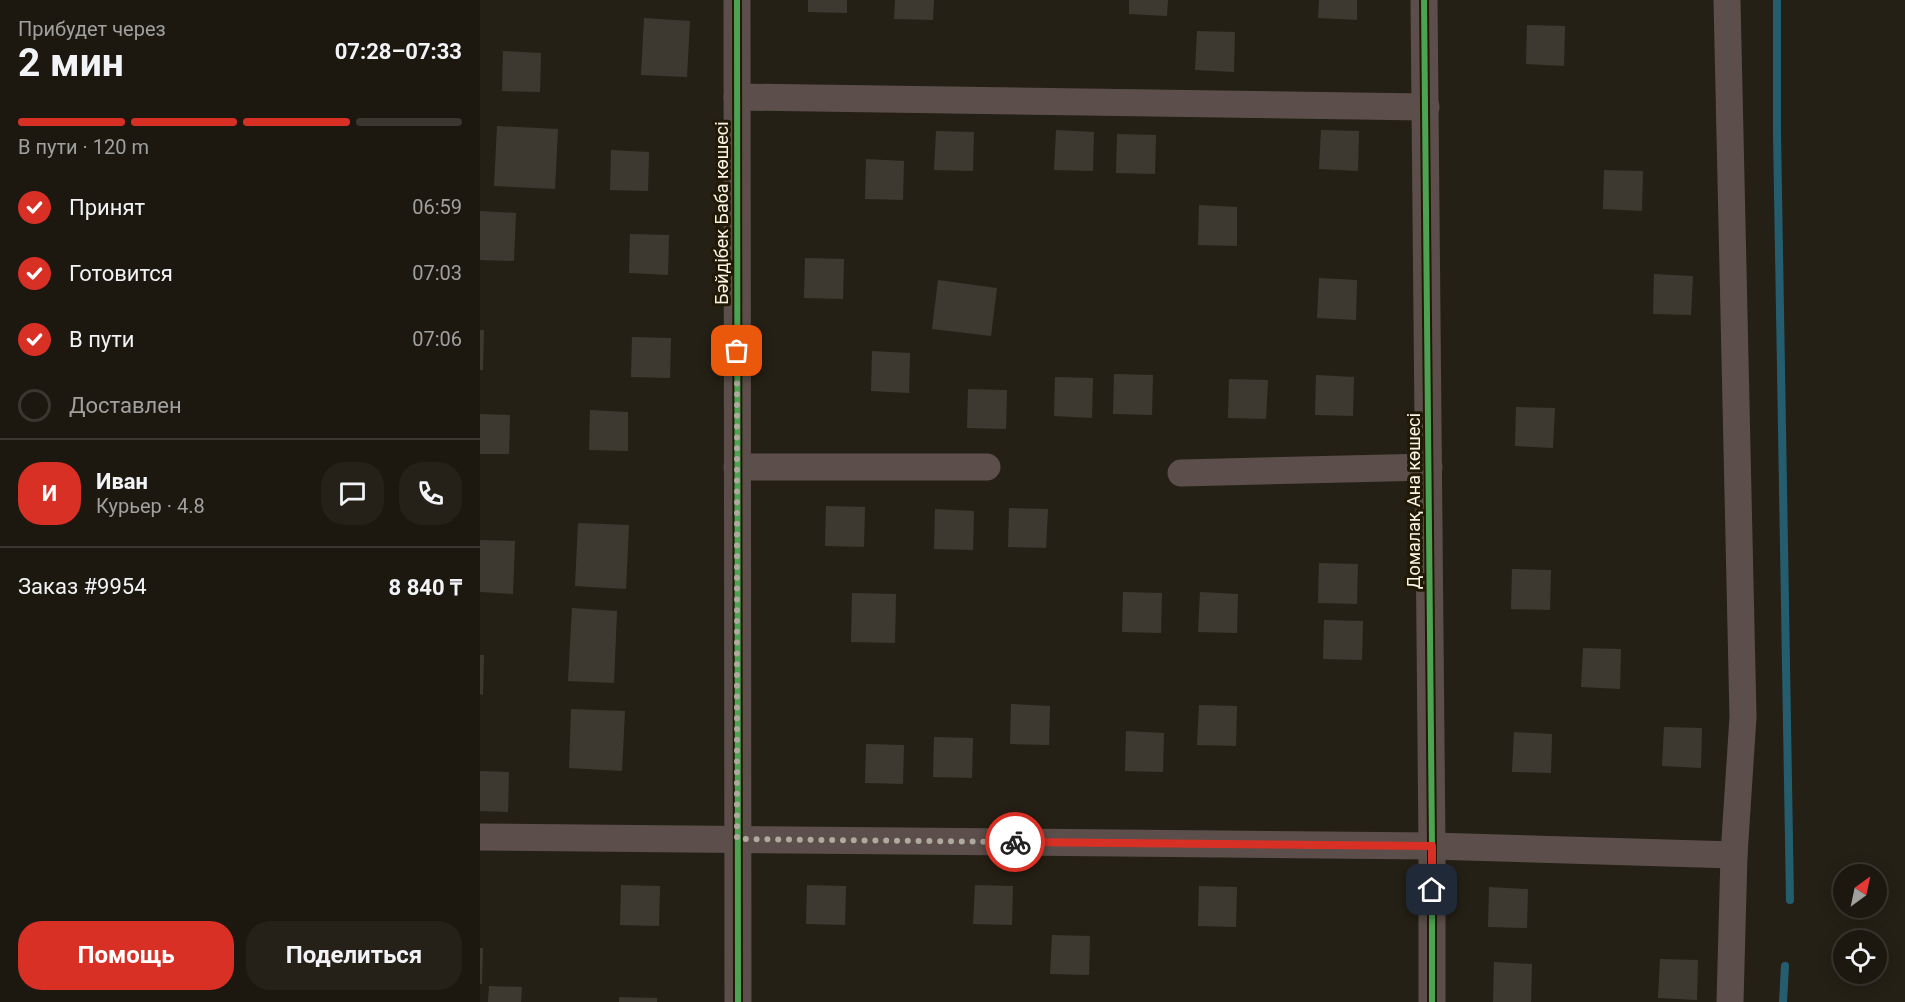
<!DOCTYPE html>
<html lang="ru">
<head>
<meta charset="utf-8">
<style>
  body { margin:0; font-family:Roboto,sans-serif; background:#252119; color:#f1f3f6; height:100vh; display:flex; flex-direction:column; font-size:22px; white-space:nowrap }
  * { box-sizing:border-box; margin:0 }
  p { font-size:20px; color:#a0a09f }
  .icon { flex:none; width:33px; height:33px; fill:none; stroke:currentColor; stroke-width:2; stroke-linecap:round; stroke-linejoin:round }
  .map { position:relative; flex:1; overflow:hidden }
  .panel { display:flex; flex-direction:column; background:#1c1810; width:480px }
  .panel>* { flex:none }
  .needle { width:39px; rotate:33deg }
  .tools { position:absolute; left:1353px; top:864px; display:grid; gap:12px }
  .tools a { display:grid; place-items:center; width:54px; height:54px; border-radius:50%; background:#1c1810; box-shadow:0 3px 15px #0003,0 0 0 2px #3a3730; font-size:30px }
  .pin { position:absolute; display:grid; place-items:center; width:51px; height:51px; color:#fff; margin:-26px; border-radius:12px; box-shadow:0 3px 9px #0006 }
  .courier { position:absolute; display:grid; place-items:center; width:60px; height:60px; margin:-30px; border:4px solid #d93025; border-radius:50%; background:#fff; color:#222; box-shadow:0 2px 8px #0007 }
  .headline em { font-style:normal; font-weight:700 }
  .headline div { display:flex; flex-direction:column-reverse }
  .headline { display:flex; align-items:center; justify-content:space-between; height:102px; padding:0 18px }
  h1 { font-size:39px; font-weight:700; line-height:45px }
  .bar { display:grid; grid-template-columns:repeat(4,1fr); gap:9px 6px; align-content:center; height:72px; padding:0 18px }
  .bar i { height:8px; border-radius:4px; background:#3a3730 }
  .bar .on { background:#d93025 }
  .bar p { grid-column:span 4 }
  .line { display:flex; align-items:center; gap:15px; padding:0 18px; border-top:2px solid #3a3730 }
  .line div { flex:1 }
  .round { display:grid; place-items:center; flex:none; width:63px; height:63px; border-radius:24px; background:#252119 }
  ol { padding:0 18px; list-style:none }
  li { display:flex; align-items:center; gap:18px; height:66px }
  li p { margin-inline-start:auto }
  li .icon { padding:6px; border-radius:50%; background:#d93025; color:#fff; stroke-width:4 }
  li:last-child { color:#a0a09f }
  li i { width:33px; height:33px; border:3px solid #3a3730; border-radius:50% }
  .primary-button { display:flex; gap:12px; margin-top:auto; padding:12px 18px }
  .primary-button a { flex:1; height:69px; border-radius:24px; background:#d93025; color:#fff; font-size:24px; font-weight:700; line-height:69px; text-align:center }
  .primary-button a+a { background:#252119; color:#f1f3f6 }
  main { display:flex; flex:1; min-height:0 }
  .map>svg:first-child { display:block }
  .lines { fill:none; stroke-linecap:round; stroke-linejoin:round }
  .stream { stroke:#245e6e; stroke-width:8 }
  .building { fill:#3d3930 }
  .minor { stroke:#5c4f4b; stroke-width:27 }
  .cycleway-casing { stroke:#221905; stroke-width:10 }
  .cycleway { stroke:#4ca352; stroke-width:6 }
  .done { stroke:#afaa9e; stroke-width:6; stroke-dasharray:0 10.8 }
  .route { stroke:#d93025; stroke-width:8 }
  .labels { text-anchor:middle; stroke-width:6; stroke-linejoin:round; paint-order:stroke }
  .street-label { font-size:18px; fill:#faf4e7; stroke:#221905 }
</style>
</head>
<body>
<main>
<section class="panel">
<div class="headline"><div><h1>2 мин</h1><p>Прибудет через</p></div><em>07:28–07:33</em></div>
<div class="bar"><i class="on"></i><i class="on"></i><i class="on"></i><i></i><p>В пути · 120 m</p></div>
<ol>
<li><svg class="icon" aria-label="check" viewBox="0 0 24 24"><path d="M5 12l5 5 9-10"/></svg>Принят<p>06:59</p></li>
<li><svg class="icon" aria-label="check" viewBox="0 0 24 24"><path d="M5 12l5 5 9-10"/></svg>Готовится<p>07:03</p></li>
<li><svg class="icon" aria-label="check" viewBox="0 0 24 24"><path d="M5 12l5 5 9-10"/></svg>В пути<p>07:06</p></li>
<li><i></i>Доставлен</li>
</ol>
<div class="line" style="height:108px"><b class="round" style="background:#d93025;color:#fff">И</b><div><b>Иван</b><p>Курьер · 4.8</p></div><a class="round"><svg class="icon" aria-label="chat" viewBox="0 0 24 24"><path d="M4 5h16v11H9l-5 4z"/></svg></a><a class="round"><svg class="icon" aria-label="phone" viewBox="0 0 24 24"><path d="M5 4h4l2 5-3 2q2 4 5 5l2-3 5 2v4C11 20 4 13 5 4z"/></svg></a></div>
<div class="line" style="height:78px"><div>Заказ #9954</div><b>8 840 ₸</b></div>
<div class="primary-button"><a>Помощь</a><a>Поделиться</a></div>
</section>
<div class="map">
<svg width="1425" height="1002" viewBox="0 0 1425 1002">
  <rect width="100%" height="100%" fill="#252015"/>
  <g class="lines">
    <g class="stream">
      <path d="M1297,0V134L1310,900"/>
      <path d="M1303,1002L1305,966"/>
    </g>
  </g>
  <g class="building">
    <path d="M328,0H367V13L328,12Z"/>
    <path d="M415,0H454L453,20L414,19Z"/>
    <path d="M649,0H688L687,16L649,14Z"/>
    <path d="M839,0H877V20L838,18Z"/>
    <path d="M164,18L210,21L207,77L161,75Z"/>
    <path d="M1047,25L1085,26L1084,66L1046,64Z"/>
    <path d="M717,31L755,32L754,72L715,70Z"/>
    <path d="M23,51L61,53L60,92L22,91Z"/>
    <path d="M17,126L78,129L75,189L14,186Z"/>
    <path d="M576,130L614,132L613,171L574,170Z"/>
    <path d="M841,130L879,131L878,171L839,169Z"/>
    <path d="M456,131L494,132L493,171L454,170Z"/>
    <path d="M637,134L676,135L675,174L636,173Z"/>
    <path d="M131,150L169,152L168,191L130,190Z"/>
    <path d="M386,159L424,161L423,200L385,199Z"/>
    <path d="M1124,170L1163,171L1162,211L1123,209Z"/>
    <path d="M719,205L757,207V246L718,245Z"/>
    <path d="M0,211L36,213L34,261L0,260Z"/>
    <path d="M150,234L189,235L188,275L149,273Z"/>
    <path d="M325,258L364,259L363,299L324,298Z"/>
    <path d="M1174,274L1213,276L1211,315L1173,314Z"/>
    <path d="M839,278L877,280L876,320L837,318Z"/>
    <path d="M458,280L517,288L511,336L452,329Z"/>
    <path d="M0,330H4L3,370H0Z"/>
    <path d="M152,337L191,338L190,378L151,377Z"/>
    <path d="M392,351L430,353L429,393L391,391Z"/>
    <path d="M634,374L673,375L672,415L633,414Z"/>
    <path d="M836,375L874,377L873,416L835,415Z"/>
    <path d="M575,377L613,378L612,418L574,416Z"/>
    <path d="M749,379L788,380L786,419L748,418Z"/>
    <path d="M488,389L527,390L526,429L487,428Z"/>
    <path d="M1036,407L1075,408L1073,448L1035,446Z"/>
    <path d="M110,410L148,412V451L109,450Z"/>
    <path d="M0,414L30,415L29,454H0Z"/>
    <path d="M346,506L385,507L384,547L345,546Z"/>
    <path d="M529,508L568,509L566,548L528,547Z"/>
    <path d="M455,509L494,511L493,550L454,549Z"/>
    <path d="M98,523L149,525L146,589L95,586Z"/>
    <path d="M0,540L35,541L33,594L0,592Z"/>
    <path d="M839,563L878,564L877,604L838,603Z"/>
    <path d="M1032,569L1071,570L1070,610L1031,609Z"/>
    <path d="M643,592L682,593L681,633L642,632Z"/>
    <path d="M720,592L758,594L757,633L718,632Z"/>
    <path d="M372,593L416,594L415,643L371,642Z"/>
    <path d="M92,608L137,611L134,683L88,681Z"/>
    <path d="M844,620L883,621L882,660L843,659Z"/>
    <path d="M1103,648L1141,649L1140,689L1101,687Z"/>
    <path d="M0,655H4L3,695L0,694Z"/>
    <path d="M531,704L570,706L569,745L530,744Z"/>
    <path d="M719,705L757,706L756,746L717,745Z"/>
    <path d="M91,709L145,711L142,771L89,768Z"/>
    <path d="M1184,727L1222,728L1221,768L1182,766Z"/>
    <path d="M646,731L684,733L683,772L645,771Z"/>
    <path d="M1034,732L1072,734L1071,773L1032,772Z"/>
    <path d="M454,737L493,738L492,778L453,777Z"/>
    <path d="M386,744L424,745L423,784L385,783Z"/>
    <path d="M0,771L29,772L28,812L0,811Z"/>
    <path d="M141,885L180,886L179,926L140,925Z"/>
    <path d="M327,885L366,886L365,925L326,924Z"/>
    <path d="M495,885L533,886L532,925L493,924Z"/>
    <path d="M719,886L757,887L756,927L718,926Z"/>
    <path d="M1009,887L1048,889L1047,928L1008,927Z"/>
    <path d="M572,935L610,936L609,975L570,974Z"/>
    <path d="M0,948H3L2,984H0Z"/>
    <path d="M1180,959L1218,960L1217,1000L1178,998Z"/>
    <path d="M1014,962L1052,964L1051,1002H1013Z"/>
    <path d="M9,986L42,987L41,1002H8Z"/>
    <path d="M139,997L177,998V1002H139Z"/>
  </g>
  <g class="lines">
    <g class="minor">
      <path d="M257,0L258,1002"/>
      <path d="M944,0L952,846V1002"/>
      <path d="M1247,0L1263,717L1254,855L1250,1002"/>
      <path d="M257,97L946,107"/>
      <path d="M257,467H507"/>
      <path d="M701,473L949,467"/>
      <path d="M0,837L952,846L1254,855"/>
    </g>
    <g class="cycleway-casing">
      <g id="cycleway">
        <path d="M257,0L258,1002"/>
        <path d="M944,0L952,846V1002"/>
      </g>
    </g>
    <use href="#cycleway" class="cycleway"/>
  </g>
  <g class="lines">
    <path class="done" d="M257,351V839L535,842"/>
    <path class="route" d="M535,842L952,846V890"/>
  </g>
  <g class="labels">
    <g class="street-label">
      <text transform="translate(242 213) rotate(-90)" y="6">Бәйдібек Баба көшесі</text>
      <text transform="translate(934 501) rotate(-90)" y="6">Домалақ Ана көшесі</text>
    </g>
  </g>
</svg>
<div class="tools">
<a><svg class="needle" viewBox="-14 -14 28 28"><path d="M0-13l5 13h-10z" fill="#e53935"/><path d="M0 13l5-13h-10z" fill="#a0a09f"/></svg></a>
<a><svg class="icon" aria-label="locate" viewBox="0 0 24 24"><circle cx="12" cy="12" r="6"/><path d="M12 2v4M12 18v4M2 12h4M18 12h4"/></svg></a>
</div>
<div class="pin" style="left:257px;top:351px;background:#ea580c"><svg class="icon" aria-label="bag" viewBox="0 0 24 24"><path d="M5 8h14l-1 12H6zM9 8a3 3 0 0 1 6 0"/></svg></div>
<div class="pin" style="left:952px;top:890px;background:#1f2937"><svg class="icon" aria-label="home" viewBox="0 0 24 24"><path d="M3 11l9-7 9 7M6 9v11h12V9"/></svg></div>
<div class="courier" style="left:535px;top:842px"><svg class="icon" aria-label="bike" viewBox="0 0 24 24"><circle cx="6" cy="16" r="4"/><circle cx="18" cy="16" r="4"/><path d="M6 16l4-8h5l3 8M10 8l3 8H6M13 5h3"/></svg></div>
</div>
</main>
</body>
</html>
